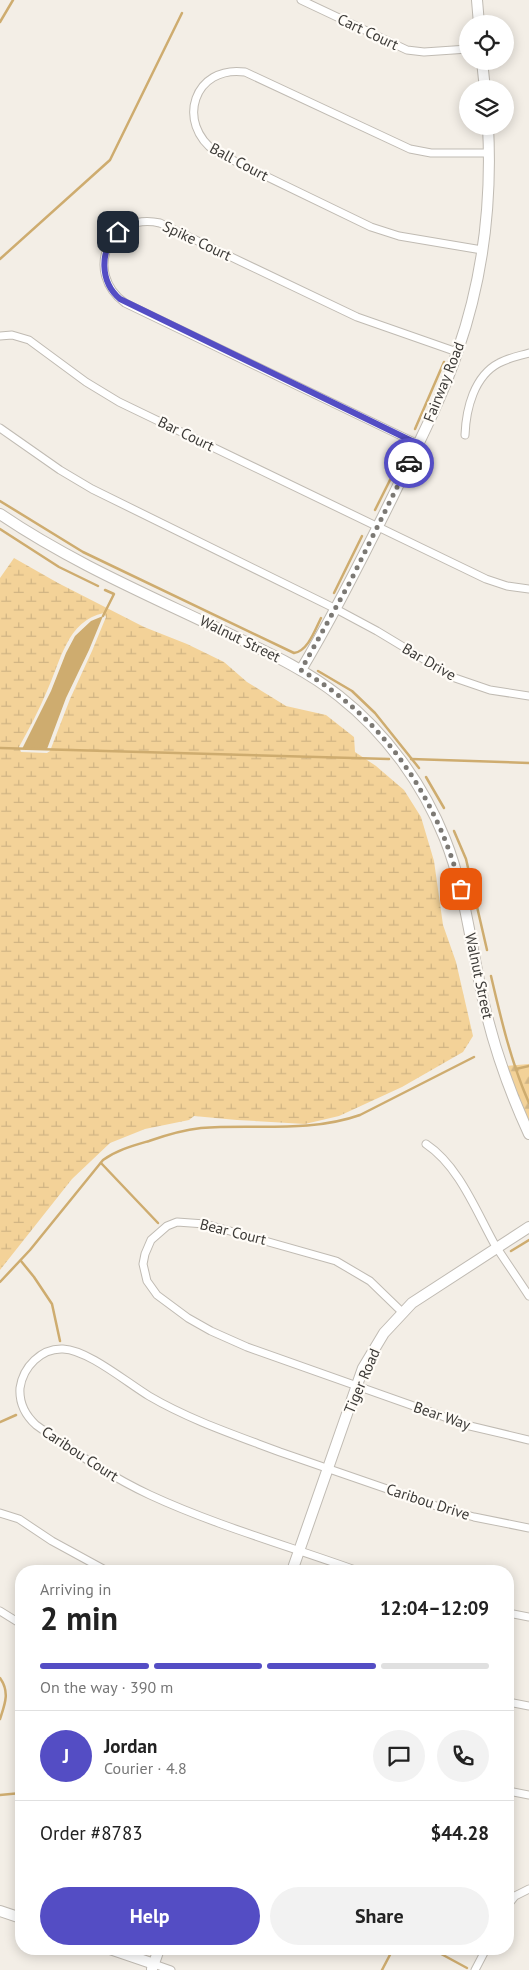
<!DOCTYPE html>
<html lang="en">
<head>
<meta charset="utf-8">
<style>
  body { margin:0; font-family:"PT Sans",sans-serif; background:#f2f2f2; color:#222; height:100vh; display:flex; flex-direction:column; font-size:19px; white-space:nowrap }
  * { box-sizing:border-box; margin:0 }
  p { font-size:16px; color:#767676 }
  .icon { flex:none; width:28px; height:28px; fill:none; stroke:currentColor; stroke-width:2; stroke-linecap:round; stroke-linejoin:round }
  .map { position:relative; flex:1; overflow:hidden }
  .panel { position:absolute; left:15px; top:1565px; width:499px; height:390px; display:flex; flex-direction:column; background:#fff; border-radius:20px; box-shadow:0 2px 12px #0003 }
  .panel>* { flex:none }
  .controls { position:absolute; left:459px; top:15px; display:grid; gap:10px }
  .controls a { display:grid; place-items:center; width:55px; height:55px; border-radius:50%; background:#fff; box-shadow:0 2px 12px #0003; font-size:25px }
  .pin { position:absolute; display:grid; place-items:center; width:42px; height:42px; color:#fff; margin:-21px; border-radius:10px; box-shadow:0 2px 8px #0006 }
  .courier { position:absolute; display:grid; place-items:center; width:50px; height:50px; margin:-25px; border:4px solid #544dc4; border-radius:50%; background:#fff; color:#222; box-shadow:0 1px 6px #0007 }
  .summary em { font-style:normal; font-weight:800 }
  .summary div { display:flex; flex-direction:column-reverse }
  .summary { display:flex; align-items:center; justify-content:space-between; height:85px; padding:0 25px }
  h1 { font-size:32px; font-weight:800; line-height:38px }
  .bar { display:grid; grid-template-columns:repeat(4,1fr); gap:8px 5px; align-content:center; height:60px; padding:0 25px }
  .bar i { height:6px; border-radius:4px; background:#e0e0e0 }
  .bar .active { background:#544dc4 }
  .bar p { grid-column:span 4 }
  .line { display:flex; align-items:center; gap:12px; padding:0 25px; border-top:1px solid #e0e0e0 }
  .line div { flex:1 }
  .round { display:grid; place-items:center; flex:none; width:52px; height:52px; border-radius:26px; background:#f2f2f2 }
  .primary-button { display:flex; gap:10px; margin-top:auto; padding:10px 25px }
  .primary-button a { flex:1; height:58px; border-radius:30px; background:#544dc4; color:#fff; font-size:20px; font-weight:800; line-height:58px; text-align:center }
  .primary-button a+a { background:#f2f2f2; color:#222 }
  .map>svg:first-child { display:block }
  .forest { fill:url(#forest-firs) }
  .wetland { fill:url(#wetland-marsh); fill-rule:evenodd }
  .water { fill:#ceac6f }
  .lines { fill:none; stroke-linecap:round; stroke-linejoin:round }
  .stream { stroke:#ceac6f; stroke-width:2.5 }
  .street-casing { stroke:#c0bbb3; stroke-width:9 }
  .secondary-casing { stroke:#c0bbb3; stroke-width:12 }
  .street { stroke:#fff; stroke-width:7 }
  .secondary { stroke:#fff; stroke-width:10 }
  .done { stroke:#7c7974; stroke-width:5; stroke-dasharray:0 9 }
  .route { stroke:#544dc4; stroke-width:6 }
  .labels { text-anchor:middle; stroke-width:4.5; stroke-linejoin:round; paint-order:stroke }
  .street-label { font-size:15px; fill:#3c3a37; stroke:#fffcf7 }
</style>
</head>
<body>
<div class="map">
<svg width="529" height="1970" viewBox="0 0 529 1970">
  <defs>
    <pattern id="forest-firs" width="22" height="20" patternUnits="userSpaceOnUse" patternTransform="scale(1.25)"><rect width="22" height="20" fill="#f3d298"/><path d="M5 1l3.5 6h-7zM16 11l3.5 6h-7z" fill="#d1b584"/></pattern>
    <pattern id="wetland-marsh" width="20" height="14" patternUnits="userSpaceOnUse" patternTransform="scale(1.25)"><rect width="20" height="14" fill="#f3d298"/><path d="M1 5h8M5 5V1M11 12h8M15 12V8" fill="none" stroke="#d1b584"/></pattern>
  </defs>
  <rect width="100%" height="100%" fill="#f3eee6"/>
  <path class="forest" d="M529,1064V1124L506,1066Z"/>
  <path class="wetland" d="M14,558L58,583L144,627L187,644L224,662L247,682L286,706L326,715L354,737L355,752L376,766L404,790L421,817L434,861L443,925L456,962L473,1036L463,1052L402,1087L339,1116L305,1124L237,1120L194,1116L189,1120L145,1129L110,1143L72,1179L0,1270V578ZM104,613L106,617L92,651L70,699L50,751L47,753L21,752L19,747C29,729 39,710 47,691C60,663 67,620 104,613Z"/>
  <path class="water" d="M103,616L89,650L66,698L47,749H22L51,691L66,653L75,636L91,621Z"/>
  <g class="lines">
    <g class="stream">
      <path d="M0,22L13,0"/>
      <path d="M0,259L110,160L182,13"/>
      <path d="M415,429L444,362"/>
      <path d="M0,501L83,552L294,653C308,651 315,630 321,618"/>
      <path d="M375,510L403,454"/>
      <path d="M0,529L59,567L98,586"/>
      <path d="M334,593L362,536"/>
      <path d="M103,616L114,594L105,590"/>
      <path d="M318,671L352,691L375,713L419,768"/>
      <path d="M0,748L389,759"/>
      <path d="M411,759L529,763"/>
      <path d="M426,777L444,808"/>
      <path d="M454,831L466,859L487,950"/>
      <path d="M491,976C501,1019 511,1062 529,1103"/>
      <path d="M516,1069L529,1066"/>
      <path d="M101,1163L158,1223"/>
      <path d="M511,1251L529,1240"/>
      <path d="M21,1261L34,1277L52,1304L60,1341"/>
      <path d="M0,1282L30,1250L103,1160C117,1150 132,1146 149,1141C166,1135 183,1130 201,1128C254,1124 309,1133 360,1115L474,1057"/>
      <path d="M0,1422L16,1415"/>
      <path d="M0,1678C10,1692 5,1704 0,1719"/>
      <path d="M0,1795L21,1793"/>
      <path d="M432,1949L467,1968"/>
      <path d="M382,1970L393,1949"/>
    </g>
    <g class="street-casing">
      <g id="street">
        <path d="M301,0L407,50L424,52L468,49"/>
        <path d="M482,250L399,236L371,227L216,152C175,123 194,65 245,72L410,149L431,153H489"/>
        <path d="M0,336L12,335L29,340L86,382L119,402L486,579L507,586L529,589"/>
        <path d="M0,428L60,470L92,489L336,609L377,631L455,678L490,690L529,696"/>
        <path d="M465,435C466,409 474,376 499,363C508,358 519,356 529,353"/>
        <path d="M418,444L125,303C83,273 109,211 160,223L357,317L457,352"/>
        <path d="M426,1144C459,1166 476,1211 495,1245C506,1262 518,1279 529,1296"/>
        <path d="M402,1312L370,1281L336,1261L205,1224L177,1222L167,1226L151,1240L145,1254L143,1264L147,1281L157,1295L188,1318L211,1331L247,1347L470,1426L529,1440"/>
        <path d="M0,1513L19,1519L52,1541L107,1571"/>
        <path d="M358,1571C289,1546 217,1526 150,1495C109,1476 72,1451 36,1425C25,1415 19,1403 20,1388C23,1367 41,1348 63,1349C88,1350 126,1382 149,1396C190,1420 235,1435 280,1452C335,1471 390,1490 445,1509L474,1517L529,1528"/>
        <path d="M0,1611L21,1624"/>
        <path d="M508,1613L529,1617"/>
        <path d="M508,1702L529,1706"/>
        <path d="M508,1791L529,1795"/>
        <path d="M508,1905L515,1896L529,1889"/>
        <path d="M154,1964L171,1970"/>
        <path d="M475,1970L486,1949"/>
      </g>
    </g>
    <g class="secondary-casing">
      <g id="secondary">
        <path d="M477,0L479,24"/>
        <path d="M482,61L485,89"/>
        <path d="M0,514C69,561 146,594 221,630C262,650 304,668 339,696C386,733 423,784 445,839C463,884 469,933 479,980C489,1033 506,1084 529,1134"/>
        <path d="M301,670C335,613 364,555 393,496C416,448 441,401 458,350C483,278 492,202 488,126"/>
        <path d="M292,1571L363,1368L384,1333L412,1303L529,1227"/>
        <path d="M0,1911L21,1918"/>
        <path d="M110,1949L154,1964"/>
        <path d="M152,1969L159,1949"/>
      </g>
    </g>
    <use href="#street" class="street"/>
    <use href="#secondary" class="secondary"/>
  </g>
  <g class="lines">
    <path class="done" d="M409,463L350,582L301,670C314,678 327,686 339,696C400,743 442,814 461,889"/>
    <path class="route" d="M118,232C99,251 100,282 120,299L418,444L409,463"/>
  </g>
  <g class="labels">
    <g class="street-label">
      <text transform="translate(368 32) rotate(25)" y="5">Cart Court</text>
      <text transform="translate(239 162) rotate(28)" y="5">Ball Court</text>
      <text transform="translate(197 241) rotate(25)" y="5">Spike Court</text>
      <text transform="translate(444 382) rotate(-68)" y="5">Fairway Road</text>
      <text transform="translate(186 434) rotate(26)" y="5">Bar Court</text>
      <text transform="translate(240 639) rotate(26)" y="5">Walnut Street</text>
      <text transform="translate(429 662) rotate(30)" y="5">Bar Drive</text>
      <text transform="translate(479 976) rotate(78)" y="5">Walnut Street</text>
      <text transform="translate(233 1232) rotate(14)" y="5">Bear Court</text>
      <text transform="translate(362 1381) rotate(-67)" y="5">Tiger Road</text>
      <text transform="translate(442 1416) rotate(19)" y="5">Bear Way</text>
      <text transform="translate(80 1454) rotate(33)" y="5">Caribou Court</text>
      <text transform="translate(428 1502) rotate(18)" y="5">Caribou Drive</text>
    </g>
  </g>
</svg>
<div class="controls">
<a><svg class="icon" aria-label="locate" viewBox="0 0 24 24"><circle cx="12" cy="12" r="6"/><path d="M12 2v4M12 18v4M2 12h4M18 12h4"/></svg></a>
<a><svg class="icon" aria-label="layers" viewBox="0 0 24 24"><path d="M12 4l9 5-9 5-9-5zM3 14l9 5 9-5"/></svg></a>
</div>
<div class="pin" style="left:461px;top:889px;background:#ea580c"><svg class="icon" aria-label="bag" viewBox="0 0 24 24"><path d="M5 8h14l-1 12H6zM9 8a3 3 0 0 1 6 0"/></svg></div>
<div class="pin" style="left:118px;top:232px;background:#1f2937"><svg class="icon" aria-label="home" viewBox="0 0 24 24"><path d="M3 11l9-7 9 7M6 9v11h12V9"/></svg></div>
<div class="courier" style="left:409px;top:463px"><svg class="icon" aria-label="car" viewBox="0 0 24 24"><path d="M5 17H2v-5l4-1 3-4h7l3 4 3 1v5h-3M9 17h6M6 11h13"/><circle cx="7" cy="17" r="2"/><circle cx="17" cy="17" r="2"/></svg></div>
<section class="panel">
<div class="summary"><div><h1>2 min</h1><p>Arriving in</p></div><em>12:04–12:09</em></div>
<div class="bar"><i class="active"></i><i class="active"></i><i class="active"></i><i></i><p>On the way · 390 m</p></div>
<div class="line" style="height:90px"><b class="round" style="background:#544dc4;color:#fff">J</b><div><b>Jordan</b><p>Courier · 4.8</p></div><a class="round"><svg class="icon" aria-label="chat" viewBox="0 0 24 24"><path d="M4 5h16v11H9l-5 4z"/></svg></a><a class="round"><svg class="icon" aria-label="phone" viewBox="0 0 24 24"><path d="M5 4h4l2 5-3 2q2 4 5 5l2-3 5 2v4C11 20 4 13 5 4z"/></svg></a></div>
<div class="line" style="height:65px"><div>Order #8783</div><b>$44.28</b></div>
<div class="primary-button"><a>Help</a><a>Share</a></div>
</section>
</div>
</body>
</html>
